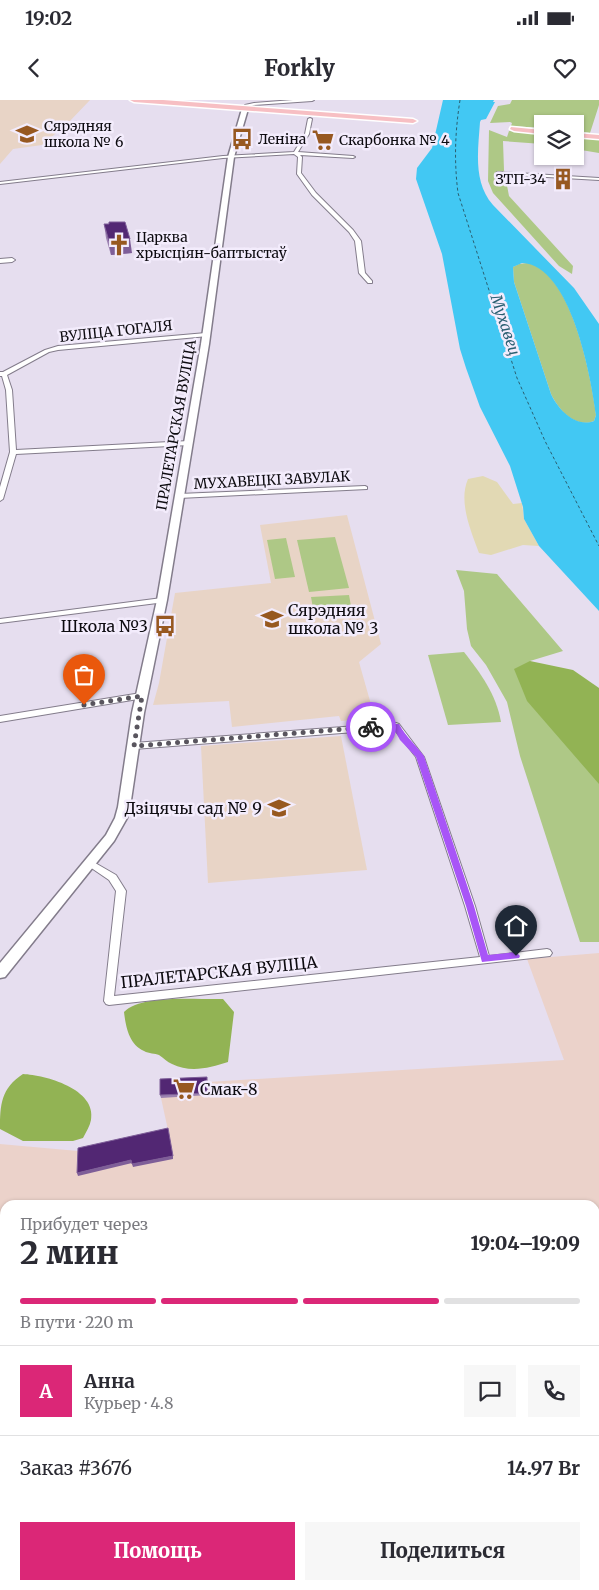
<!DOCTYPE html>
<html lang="ru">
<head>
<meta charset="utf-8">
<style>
  body { margin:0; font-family:Merriweather,serif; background:#f7f7f7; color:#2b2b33; height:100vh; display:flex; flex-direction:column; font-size:19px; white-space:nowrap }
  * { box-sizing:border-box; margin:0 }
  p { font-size:16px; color:#7c7c81 }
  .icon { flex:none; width:28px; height:28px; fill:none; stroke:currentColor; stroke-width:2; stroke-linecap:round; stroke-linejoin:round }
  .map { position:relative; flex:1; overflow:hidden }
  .details { position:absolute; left:0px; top:1100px; width:600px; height:390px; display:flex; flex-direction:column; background:#fff; border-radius:15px 15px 0 0; box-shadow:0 1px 4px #0004 }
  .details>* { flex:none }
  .buttons { position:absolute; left:534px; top:15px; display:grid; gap:10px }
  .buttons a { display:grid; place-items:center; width:50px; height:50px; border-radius:0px; background:#fff; box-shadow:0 1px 4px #0004; font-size:25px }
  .pin { position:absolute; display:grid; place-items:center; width:42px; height:42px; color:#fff; margin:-51px -21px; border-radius:50% 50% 50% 0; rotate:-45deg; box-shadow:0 0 5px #0007 }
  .pin .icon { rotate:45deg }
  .courier { position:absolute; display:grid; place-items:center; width:50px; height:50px; margin:-25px; border:4px solid #a855f7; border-radius:50%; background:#fff; color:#222; box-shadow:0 1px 6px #0007 }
  .overview em { font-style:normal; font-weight:800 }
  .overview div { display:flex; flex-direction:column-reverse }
  .overview { display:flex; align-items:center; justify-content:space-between; height:85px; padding:0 20px }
  h1 { font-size:32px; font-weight:800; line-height:38px }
  .bar { display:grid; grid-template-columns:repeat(4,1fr); gap:8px 5px; align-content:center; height:60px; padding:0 20px }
  .bar i { height:6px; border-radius:4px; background:#e1e1e2 }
  .bar .selected { background:#db2777 }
  .bar p { grid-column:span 4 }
  .line { display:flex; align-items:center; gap:12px; padding:0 20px; border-top:1px solid #e1e1e2 }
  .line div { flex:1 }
  .round { display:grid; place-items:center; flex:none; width:52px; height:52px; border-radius:0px; background:#f7f7f7 }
  .primary-button { display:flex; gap:10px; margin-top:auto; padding:10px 20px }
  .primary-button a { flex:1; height:58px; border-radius:0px; background:#db2777; color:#fff; font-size:20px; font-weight:800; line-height:58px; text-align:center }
  .primary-button a+a { background:#f7f7f7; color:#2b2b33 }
  .status { display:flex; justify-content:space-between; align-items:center; height:35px; padding:0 25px; background:#fff; direction:ltr }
  .status svg { height:14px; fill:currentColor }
  header { display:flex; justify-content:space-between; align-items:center; height:65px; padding:0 20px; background:#fff; font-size:22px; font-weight:800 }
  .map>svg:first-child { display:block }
  .industrial { fill:#ebd2ca; fill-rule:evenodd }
  .education { fill:#e8d4c6 }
  .green { fill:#aec886 }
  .forest { fill:#92b354 }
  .sand { fill:#e2d9b4 }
  .water { fill:#42c8f3; fill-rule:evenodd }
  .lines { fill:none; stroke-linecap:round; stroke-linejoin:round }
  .ferry { stroke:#2a5f71; stroke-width:1; stroke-dasharray:3 2.5; stroke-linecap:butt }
  .street-casing { stroke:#837c8b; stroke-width:2 }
  .secondary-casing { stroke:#837c8b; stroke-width:3 }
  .primary-casing { stroke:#fff; stroke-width:3 }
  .street { fill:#fff; fill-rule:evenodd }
  .secondary { fill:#fff; fill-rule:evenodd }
  .primary { fill:#f7bfc3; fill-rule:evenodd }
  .wall { fill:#9c82b1 }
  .shaded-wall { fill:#7e5e98 }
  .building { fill:#522773; stroke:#7e5e98 }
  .route { fill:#a855f7 }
  .done { stroke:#59555e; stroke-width:5; stroke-dasharray:0 9 }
  .labels { text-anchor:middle; stroke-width:5; stroke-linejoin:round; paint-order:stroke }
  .far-poi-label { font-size:14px; fill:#0d0b10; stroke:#f3ecfc; text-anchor:start }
  .far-street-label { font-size:14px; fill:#0d0b10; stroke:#f3ecfc }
  .far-water-label { font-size:15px; font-style:italic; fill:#2a5f71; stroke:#f3ecfc }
  .poi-label { font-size:16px; fill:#0d0b10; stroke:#f3ecfc; text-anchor:start }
  .street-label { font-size:16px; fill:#0d0b10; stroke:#f3ecfc }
</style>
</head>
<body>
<div class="status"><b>19:02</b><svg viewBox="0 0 49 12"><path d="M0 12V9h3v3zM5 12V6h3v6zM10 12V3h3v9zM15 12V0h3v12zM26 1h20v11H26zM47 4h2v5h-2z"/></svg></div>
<header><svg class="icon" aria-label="back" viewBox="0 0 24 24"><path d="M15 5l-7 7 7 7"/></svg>Forkly<svg class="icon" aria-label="heart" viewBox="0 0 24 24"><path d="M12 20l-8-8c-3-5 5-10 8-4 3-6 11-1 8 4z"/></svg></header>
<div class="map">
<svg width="599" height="1490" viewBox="0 0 599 1490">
  <rect width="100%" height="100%" fill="#e6deef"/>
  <path class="industrial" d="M599,853V1490H0V1044L78,1051L168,1030L161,998V982L207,979L208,982L564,960L527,859ZM5,1105H595V1485H5Z"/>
  <g class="education">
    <path d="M0,0H90L68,23L42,45L13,49L0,64Z"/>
    <path d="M347,415L381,544L359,562L372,608H376L378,617L341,621L339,616L232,627L229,601L153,605L159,583L175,493L271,483L260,425Z"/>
    <path d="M341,636L367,770L208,783L201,646Z"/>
  </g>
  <g class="green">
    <path d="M512,0H599V5L590,33L575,31V24H542V28L511,26L512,23L510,22L490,23L498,6L510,4Z"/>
    <path d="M489,30L507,37L509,31L542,34V44L503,41L504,70L509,96L573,166L572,174L559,166L493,93L488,81Z"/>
    <path d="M575,37L599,39V53L575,49Z"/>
    <path d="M527,163C572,171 591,278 596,315L594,321C575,329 558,309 551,294L514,182L513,167L519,164Z"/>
    <path d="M335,437L349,488L309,492L297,440Z"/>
    <path d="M286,438L295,477L275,479L267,440Z"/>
    <path d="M456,470L497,474L563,551L530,561L599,683V842H580L520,656L507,602L486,565L471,546L467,529L464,491Z"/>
    <path d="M349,495L351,506L313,508L311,497Z"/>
    <path d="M464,552C481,574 496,594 501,622L448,625L428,555Z"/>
  </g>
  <g class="forest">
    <path d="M530,561L573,570L599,588V684L527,601L514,569Z"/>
    <path d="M223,899L234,912L228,962C210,968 190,973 172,964C167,962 164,958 159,955C155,953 149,954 144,951C129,944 126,928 124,912C142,894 197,900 223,899Z"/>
    <path d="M23,974C45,975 97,989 91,1020C90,1026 86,1032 83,1038L73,1041H23L0,1029C0,1005 1,988 23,974Z"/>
  </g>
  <path class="sand" d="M483,376L497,382L513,404L522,403L524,419L539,446L523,445L491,455L479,453C471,431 458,402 468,379Z"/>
  <path class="water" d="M443,0H494L493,2H495L486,19L481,20L480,22C478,51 473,82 493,105L574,188L599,224V511L539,446L524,419L523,407L510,366L480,307L466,268L460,249L442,154L416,79L417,68L432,48ZM522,163C571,165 591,277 596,315L594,321C575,328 558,309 551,294L514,182L513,167Z"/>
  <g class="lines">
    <path class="ferry" d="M460,0C455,32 454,61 458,93L517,278L545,341L599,446"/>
    <g class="street-casing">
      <g id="street">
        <path d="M293,0H314L312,1L254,5L249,7L247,10L243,9L245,5L254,3Z"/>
        <path d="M310,18L312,19L309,34L298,52L353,56L355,57L353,58L300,55L302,57L301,73L316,93L353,130L361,141L365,173L372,181V183H368L359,173L355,141L349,132L312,95L297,74L298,57L294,54L223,58L0,84V82L223,56L294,52L305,34L308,19Z"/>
        <path d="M498,72L599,78V80L496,74V73Z"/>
        <path d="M0,159L12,158L15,160L12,162L0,163Z"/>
        <path d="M206,233L208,234V236L58,250L49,252L7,275L12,290L16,350L189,341L192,343L189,345L16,354L3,399L0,401V387L10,352L6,290L2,276H0V272H3L45,250L58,246Z"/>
        <path d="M365,386L367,387V389L179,398L176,396L179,394Z"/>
        <path d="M162,498H165V502L0,523V519Z"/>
        <path d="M141,593L144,594L145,596L144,598L0,622V616Z"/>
        <path d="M396,623L399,624L424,657L475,806L489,856L547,849L550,850L552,853L550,856L109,905L106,904L104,901L116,791L109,780L87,765L86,763L87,761L90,760L116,775L126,791L114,896L480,857L465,806L416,657L394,629L134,649L130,646L134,643Z"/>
      </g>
    </g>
    <g class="secondary-casing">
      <path id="secondary" d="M245,7L248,9L234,57L209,244L167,500L144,613L130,707L127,718L114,741L5,877L0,878V863L106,735L115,718L118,707L132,613L157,500L201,244L228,57L242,9Z"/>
    </g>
    <g class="primary-casing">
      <g id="primary">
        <path d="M130,0H163L413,19L417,21L413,23L134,2Z"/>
        <path d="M511,27L542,30V34L514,31L510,29Z"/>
        <path d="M575,33L599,35V39L575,37Z"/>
      </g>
    </g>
    <use href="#street" class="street"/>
    <use href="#secondary" class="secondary"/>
    <use href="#primary" class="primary"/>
  </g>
  <g class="wall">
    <path d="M104,124L132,153L111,155L106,138Z"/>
    <path d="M207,977L208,995L161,998L160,995Z"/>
  </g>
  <g class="shaded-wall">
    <path d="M130,139L132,153L111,155L109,141Z"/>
    <path d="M173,1056V1059L133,1067L132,1064Z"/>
    <path d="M131,1060L132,1063L78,1076L77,1073Z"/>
  </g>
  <g class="building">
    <path d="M109,122H125L130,139L109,141L104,124H109Z"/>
    <path d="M207,977V993L160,995V979Z"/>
    <path d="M168,1028L173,1056L132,1064L131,1060L77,1073L78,1048Z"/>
  </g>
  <path class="route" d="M396,624H399C406,637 416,645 424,656L474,806L488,855L516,852L520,856L519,858L482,862L466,806L416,657L400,640L394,629H371L367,627L371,624Z"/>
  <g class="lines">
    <path class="done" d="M84,605L142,596L134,646L371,627"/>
  </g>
  <defs>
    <g id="school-bare" transform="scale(1.725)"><path d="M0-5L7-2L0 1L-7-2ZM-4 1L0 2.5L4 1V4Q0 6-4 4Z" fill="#975820" stroke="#f3ecfc" stroke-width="2.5" paint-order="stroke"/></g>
    <g id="bus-bare" transform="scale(1.725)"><path d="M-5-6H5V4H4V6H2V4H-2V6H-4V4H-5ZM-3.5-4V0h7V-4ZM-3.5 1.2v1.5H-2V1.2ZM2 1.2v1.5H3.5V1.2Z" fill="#975820" stroke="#f3ecfc" stroke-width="2.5" paint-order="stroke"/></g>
    <g id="supermarket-bare" transform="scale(1.725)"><path d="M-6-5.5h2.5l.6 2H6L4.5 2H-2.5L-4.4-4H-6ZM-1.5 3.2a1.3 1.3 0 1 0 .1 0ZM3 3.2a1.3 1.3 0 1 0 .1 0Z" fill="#975820" stroke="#f3ecfc" stroke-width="2.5" paint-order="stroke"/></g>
    <g id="building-bare" transform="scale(1.725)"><path d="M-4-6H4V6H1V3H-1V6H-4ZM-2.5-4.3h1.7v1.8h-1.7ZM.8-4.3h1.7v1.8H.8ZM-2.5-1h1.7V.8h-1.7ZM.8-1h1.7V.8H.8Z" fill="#975820" stroke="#f3ecfc" stroke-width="2.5" paint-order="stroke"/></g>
    <g id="church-bare" transform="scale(1.725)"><path d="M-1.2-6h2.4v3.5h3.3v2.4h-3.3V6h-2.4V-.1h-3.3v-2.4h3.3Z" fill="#975820" stroke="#f3ecfc" stroke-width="2.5" paint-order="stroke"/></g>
  </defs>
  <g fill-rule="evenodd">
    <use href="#school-bare" x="27" y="34"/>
    <use href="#bus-bare" x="242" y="39"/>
    <use href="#supermarket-bare" x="323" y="40"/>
    <use href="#building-bare" x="563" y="79"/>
    <use href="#church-bare" x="119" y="145"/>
    <use href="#school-bare" x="272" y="519"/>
    <use href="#bus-bare" x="165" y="526"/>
    <use href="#school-bare" x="279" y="708"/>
    <use href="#supermarket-bare" x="184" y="989"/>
  </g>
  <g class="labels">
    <g class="far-poi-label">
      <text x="44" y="31">Сярэдняя<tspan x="44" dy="16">школа № 6</tspan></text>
      <text x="258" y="44">Леніна</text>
      <text x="339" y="45">Скарбонка № 4</text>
      <text x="546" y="84" text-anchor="end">ЗТП-34</text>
      <text x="136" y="142">Царква<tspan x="136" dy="16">хрысціян-баптыстаў</tspan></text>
    </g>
    <g class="far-street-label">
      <text transform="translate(116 231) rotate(-6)" y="5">ВУЛІЦА ГОГАЛЯ</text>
      <text transform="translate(176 325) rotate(-80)" y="5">ПРАЛЕТАРСКАЯ ВУЛІЦА</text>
      <text transform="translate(272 380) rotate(-3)" y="5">МУХАВЕЦКІ ЗАВУЛАК</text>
    </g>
    <g class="far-water-label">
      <text transform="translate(505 225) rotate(72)" y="5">Мухавец</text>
    </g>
    <g class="poi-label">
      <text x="288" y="516">Сярэдняя<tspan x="288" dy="18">школа № 3</tspan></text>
      <text x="148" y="532" text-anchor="end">Школа №3</text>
      <text x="262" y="714" text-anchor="end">Дзіцячы сад № 9</text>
      <text x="200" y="995">Смак-8</text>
    </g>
    <g class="street-label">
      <text transform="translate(219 872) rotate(-6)" y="6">ПРАЛЕТАРСКАЯ ВУЛІЦА</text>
    </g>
  </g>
</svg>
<div class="buttons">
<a><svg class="icon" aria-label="layers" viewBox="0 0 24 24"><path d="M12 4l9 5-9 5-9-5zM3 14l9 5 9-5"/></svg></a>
</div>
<div class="pin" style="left:84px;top:605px;background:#ea580c"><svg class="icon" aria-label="bag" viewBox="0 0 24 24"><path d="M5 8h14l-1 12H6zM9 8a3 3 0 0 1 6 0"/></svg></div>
<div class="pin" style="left:516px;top:856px;background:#1f2937"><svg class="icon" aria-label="home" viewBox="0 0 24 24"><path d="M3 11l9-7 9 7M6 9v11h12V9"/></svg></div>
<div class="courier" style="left:371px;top:627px"><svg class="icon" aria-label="bike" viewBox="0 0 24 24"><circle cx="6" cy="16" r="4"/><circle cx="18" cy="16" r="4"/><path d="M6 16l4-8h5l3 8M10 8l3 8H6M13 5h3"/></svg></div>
<section class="details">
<div class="overview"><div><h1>2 мин</h1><p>Прибудет через</p></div><em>19:04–19:09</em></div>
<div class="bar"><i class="selected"></i><i class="selected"></i><i class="selected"></i><i></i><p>В пути · 220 m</p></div>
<div class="line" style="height:90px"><b class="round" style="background:#db2777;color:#fff">А</b><div><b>Анна</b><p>Курьер · 4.8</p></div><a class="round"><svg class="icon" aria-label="chat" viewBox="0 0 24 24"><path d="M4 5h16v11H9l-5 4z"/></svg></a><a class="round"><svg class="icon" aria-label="phone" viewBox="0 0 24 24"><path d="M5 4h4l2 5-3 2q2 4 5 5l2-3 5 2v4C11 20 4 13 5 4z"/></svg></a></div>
<div class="line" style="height:65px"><div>Заказ #3676</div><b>14.97 Br</b></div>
<div class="primary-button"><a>Помощь</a><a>Поделиться</a></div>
</section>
</div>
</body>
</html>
